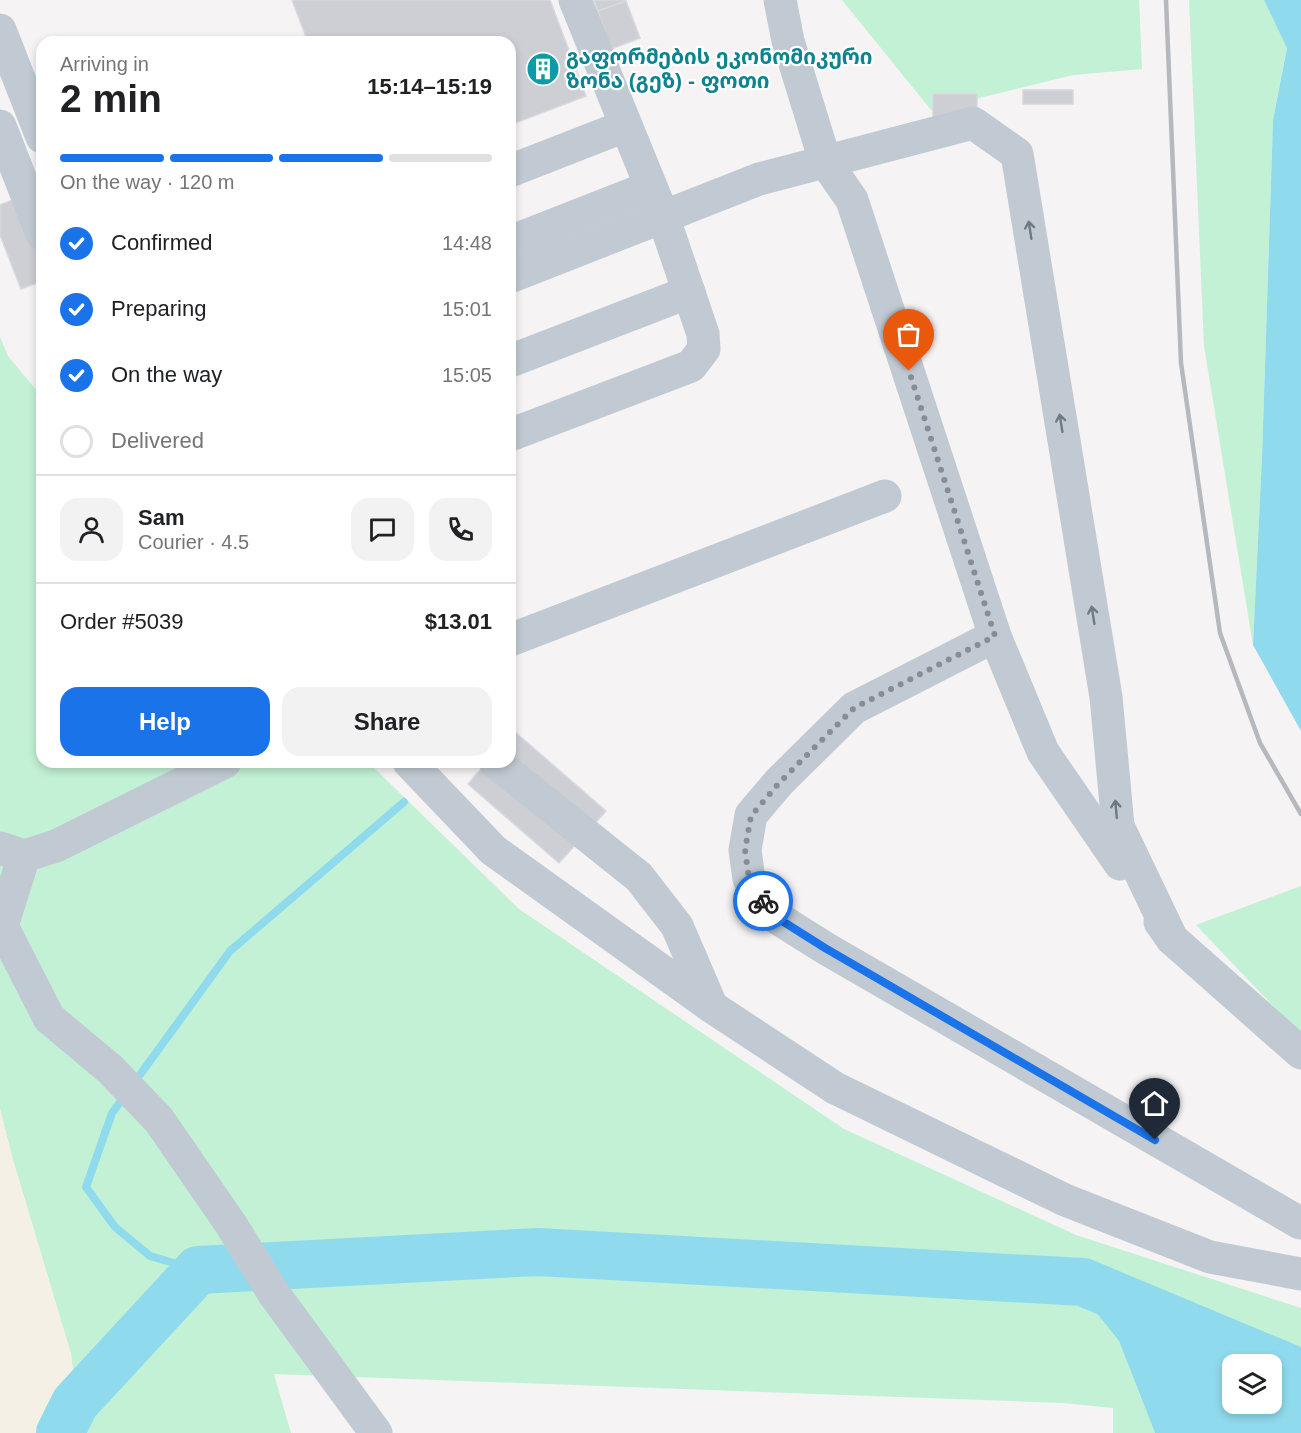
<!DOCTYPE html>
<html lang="en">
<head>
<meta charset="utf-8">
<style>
  body { margin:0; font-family:Helvetica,"Noto Sans Georgian",sans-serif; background:#f2f2f2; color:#202124; height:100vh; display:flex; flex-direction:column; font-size:22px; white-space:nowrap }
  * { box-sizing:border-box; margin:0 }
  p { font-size:20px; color:#757577 }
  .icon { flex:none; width:33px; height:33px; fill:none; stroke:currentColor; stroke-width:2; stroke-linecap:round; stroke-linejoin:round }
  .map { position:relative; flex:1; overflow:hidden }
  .panel { position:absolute; left:36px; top:36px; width:480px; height:732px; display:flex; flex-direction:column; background:#fff; border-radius:18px; box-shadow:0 3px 9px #0003 }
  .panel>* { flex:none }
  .fabs { position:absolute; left:1222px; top:1354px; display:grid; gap:12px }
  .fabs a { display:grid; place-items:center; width:60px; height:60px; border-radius:12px; background:#fff; box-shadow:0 3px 9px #0003; font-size:30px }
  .pin { position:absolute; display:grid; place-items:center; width:51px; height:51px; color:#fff; margin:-62px -26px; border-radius:50% 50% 50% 0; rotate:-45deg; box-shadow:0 0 6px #0007 }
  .pin .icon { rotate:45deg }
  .courier { position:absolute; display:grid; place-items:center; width:60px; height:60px; margin:-30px; border:4px solid #1a73e8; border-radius:50%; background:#fff; color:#222; box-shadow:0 2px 8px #0007 }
  .head em { font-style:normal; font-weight:700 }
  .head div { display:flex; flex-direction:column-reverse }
  .head { display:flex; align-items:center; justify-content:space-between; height:102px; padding:0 24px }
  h1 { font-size:39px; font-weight:700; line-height:45px }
  .bar { display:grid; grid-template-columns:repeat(4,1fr); gap:9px 6px; align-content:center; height:72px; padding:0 24px }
  .bar i { height:8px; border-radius:4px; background:#e0e0e0 }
  .bar .on { background:#1a73e8 }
  .bar p { grid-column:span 4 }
  .line { display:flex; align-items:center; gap:15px; padding:0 24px; border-top:2px solid #e0e0e0 }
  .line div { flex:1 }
  .round { display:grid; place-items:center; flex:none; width:63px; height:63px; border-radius:18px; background:#f2f2f2 }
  ol { padding:0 24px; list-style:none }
  li { display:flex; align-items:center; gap:18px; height:66px }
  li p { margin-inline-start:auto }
  li .icon { padding:6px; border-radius:50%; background:#1a73e8; color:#fff; stroke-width:4 }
  li:last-child { color:#757577 }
  li i { width:33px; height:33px; border:3px solid #e0e0e0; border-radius:50% }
  .button { display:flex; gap:12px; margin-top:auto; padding:12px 24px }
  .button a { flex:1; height:69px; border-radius:18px; background:#1a73e8; color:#fff; font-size:24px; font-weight:700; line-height:69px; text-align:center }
  .button a+a { background:#f2f2f2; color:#202124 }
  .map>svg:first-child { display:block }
  .green { fill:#c3f1d5 }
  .sand { fill:#f5f0e5 }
  .water { fill:#90daee; fill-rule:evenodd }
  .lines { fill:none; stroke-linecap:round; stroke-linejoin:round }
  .stream { stroke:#90daee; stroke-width:8 }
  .river { stroke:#90daee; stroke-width:48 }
  .building { fill:#cdcfd5; stroke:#d7d9de; stroke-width:1.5 }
  .minor { stroke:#c1cad2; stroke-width:33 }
  .rail { stroke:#b5b8bd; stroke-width:4.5 }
  .oneway { stroke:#6e7983 }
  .done { stroke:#868d94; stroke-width:6; stroke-dasharray:0 10.8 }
  .route { stroke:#1a73e8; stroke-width:8 }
  .labels { text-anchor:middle; stroke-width:4.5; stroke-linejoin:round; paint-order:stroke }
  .culture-label { font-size:21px; font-weight:bold; fill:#0d838f; stroke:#fff; text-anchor:start }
</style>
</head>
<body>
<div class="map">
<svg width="1301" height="1433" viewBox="0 0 1301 1433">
  <rect width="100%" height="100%" fill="#f5f3f3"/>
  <g class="green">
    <path d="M842,0H1139L1142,69L1073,75L931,110Z"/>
    <path d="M1189,0H1264L1287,47L1273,120L1262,457L1253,645L1204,346Z"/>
    <path d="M0,337L8,356L42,397V762H368L519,909L844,1129L1076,1235L1301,1308V1373L1083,1282H1073L1119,1341L1155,1433H1113V1408L1063,1403L274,1374L291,1433H80L71,1354L13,1160L0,1109Z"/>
    <path d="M1301,886V1032L1293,1027L1196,925Z"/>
  </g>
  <path class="sand" d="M0,1109L13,1160L71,1354L80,1433H0Z"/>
  <g class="water">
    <path d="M1264,0H1301V731L1253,645L1262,457L1273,120L1287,48Z"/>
    <path d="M1072,1282H1083L1301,1373V1433H1155L1119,1341ZM1233,1365H1272V1404H1233Z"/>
  </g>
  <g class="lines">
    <g class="stream">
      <path d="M134,1083L230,951L404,802"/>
      <path d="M126,1094L112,1113L86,1187L115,1227L150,1256L198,1270"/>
    </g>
    <path class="river" d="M60,1433L75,1403L198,1270L538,1252L1083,1282L1301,1373"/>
  </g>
  <g class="building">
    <path d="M292,0H550L586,96L510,125V42H308Z"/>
    <path d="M594,0H626V1L598,11Z"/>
    <path d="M626,1L640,38L611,49L598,11Z"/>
    <rect x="1023" y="90" width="50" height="14"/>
    <rect x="933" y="94" width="44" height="23"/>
    <path d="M42,188V281L21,289L0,235V205Z"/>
    <path d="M514,731L606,811L559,863L468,784L487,762H510V736Z"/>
  </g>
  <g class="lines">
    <g class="minor">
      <path d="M780,0L788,41L825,161L852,200L995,636L1043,752L1120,864"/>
      <path d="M0,30L42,137"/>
      <path d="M0,126L42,234"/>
      <path d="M510,171L625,126"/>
      <path d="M510,242L650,187"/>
      <path d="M510,277L759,179L973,123L1017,154L1106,697L1118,826L1172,939"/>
      <path d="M510,361L689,292"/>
      <path d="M510,435L691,366L704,349L703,334L663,216L575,0"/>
      <path d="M995,636L854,708L779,782L751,815L745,850L749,879L771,914L825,948L1300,1223"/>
      <path d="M510,640L885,496"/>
      <path d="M409,762L493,850L712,1007L835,1088L1065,1200L1210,1257L1301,1274"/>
      <path d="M495,762L639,877L677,926L711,1005"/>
      <path d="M0,848L24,856L56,846L225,762"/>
      <path d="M24,856L2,926L49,1018L110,1069L159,1120L232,1226L274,1294L376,1433"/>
      <path d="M1160,922L1172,939L1301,1053"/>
    </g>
    <path class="rail" d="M1166,0L1181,363L1220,633L1260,743L1301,814"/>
  </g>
  <defs><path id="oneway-shaft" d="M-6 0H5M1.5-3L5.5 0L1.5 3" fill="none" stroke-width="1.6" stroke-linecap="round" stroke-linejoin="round" transform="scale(1.5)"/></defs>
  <g class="oneway">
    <use href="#oneway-shaft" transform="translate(1030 230) rotate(-99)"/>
    <use href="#oneway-shaft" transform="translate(1061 423) rotate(-99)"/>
    <use href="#oneway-shaft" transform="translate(1093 615) rotate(-99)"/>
    <use href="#oneway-shaft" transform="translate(1116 809) rotate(-95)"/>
  </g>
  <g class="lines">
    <path class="done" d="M763,901L749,879L745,850L751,816L779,783L854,708L995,636L909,371"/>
    <path class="route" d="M763,901L771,914L825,948L1155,1140"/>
  </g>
  <defs>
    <g id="building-disc" transform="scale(1.725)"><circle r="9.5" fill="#0f9aa8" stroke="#fff"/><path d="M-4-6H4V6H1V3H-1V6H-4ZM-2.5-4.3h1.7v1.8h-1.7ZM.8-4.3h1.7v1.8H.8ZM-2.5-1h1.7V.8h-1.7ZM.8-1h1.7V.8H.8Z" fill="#fff"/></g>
  </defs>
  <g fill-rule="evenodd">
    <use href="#building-disc" x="543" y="69"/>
  </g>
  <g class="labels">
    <g class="culture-label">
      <text x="566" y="64">გაფორმების ეკონომიკური<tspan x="566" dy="24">ზონა (გეზ) - ფოთი</tspan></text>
    </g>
  </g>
</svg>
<div class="fabs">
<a><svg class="icon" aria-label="layers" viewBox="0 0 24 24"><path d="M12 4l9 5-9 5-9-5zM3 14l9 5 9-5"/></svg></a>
</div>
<div class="pin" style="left:909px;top:371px;background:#ea580c"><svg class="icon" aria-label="bag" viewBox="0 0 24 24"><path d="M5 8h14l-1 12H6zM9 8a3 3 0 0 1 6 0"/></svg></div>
<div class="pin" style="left:1155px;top:1140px;background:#1f2937"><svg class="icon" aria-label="home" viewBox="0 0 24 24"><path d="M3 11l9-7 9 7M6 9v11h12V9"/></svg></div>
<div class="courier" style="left:763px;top:901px"><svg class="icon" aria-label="bike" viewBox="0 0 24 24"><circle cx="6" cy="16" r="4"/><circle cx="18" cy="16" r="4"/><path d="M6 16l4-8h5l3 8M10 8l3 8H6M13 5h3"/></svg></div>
<section class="panel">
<div class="head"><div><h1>2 min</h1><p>Arriving in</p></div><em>15:14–15:19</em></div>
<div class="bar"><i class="on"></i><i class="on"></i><i class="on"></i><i></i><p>On the way · 120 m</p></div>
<ol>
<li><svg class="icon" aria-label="check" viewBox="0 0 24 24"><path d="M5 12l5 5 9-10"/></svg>Confirmed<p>14:48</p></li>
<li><svg class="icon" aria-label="check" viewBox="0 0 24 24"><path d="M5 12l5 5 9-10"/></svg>Preparing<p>15:01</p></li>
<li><svg class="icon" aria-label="check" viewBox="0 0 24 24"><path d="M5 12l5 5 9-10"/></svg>On the way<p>15:05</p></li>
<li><i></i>Delivered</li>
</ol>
<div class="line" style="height:108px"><a class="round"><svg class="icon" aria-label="person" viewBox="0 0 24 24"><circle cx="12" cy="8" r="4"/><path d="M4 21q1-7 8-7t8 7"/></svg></a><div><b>Sam</b><p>Courier · 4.5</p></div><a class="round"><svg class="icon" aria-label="chat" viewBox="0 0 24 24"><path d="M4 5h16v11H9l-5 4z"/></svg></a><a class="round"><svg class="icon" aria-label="phone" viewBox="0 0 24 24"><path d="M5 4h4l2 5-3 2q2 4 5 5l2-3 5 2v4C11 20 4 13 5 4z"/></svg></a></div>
<div class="line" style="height:78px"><div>Order #5039</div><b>$13.01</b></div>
<div class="button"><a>Help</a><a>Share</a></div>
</section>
</div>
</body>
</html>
